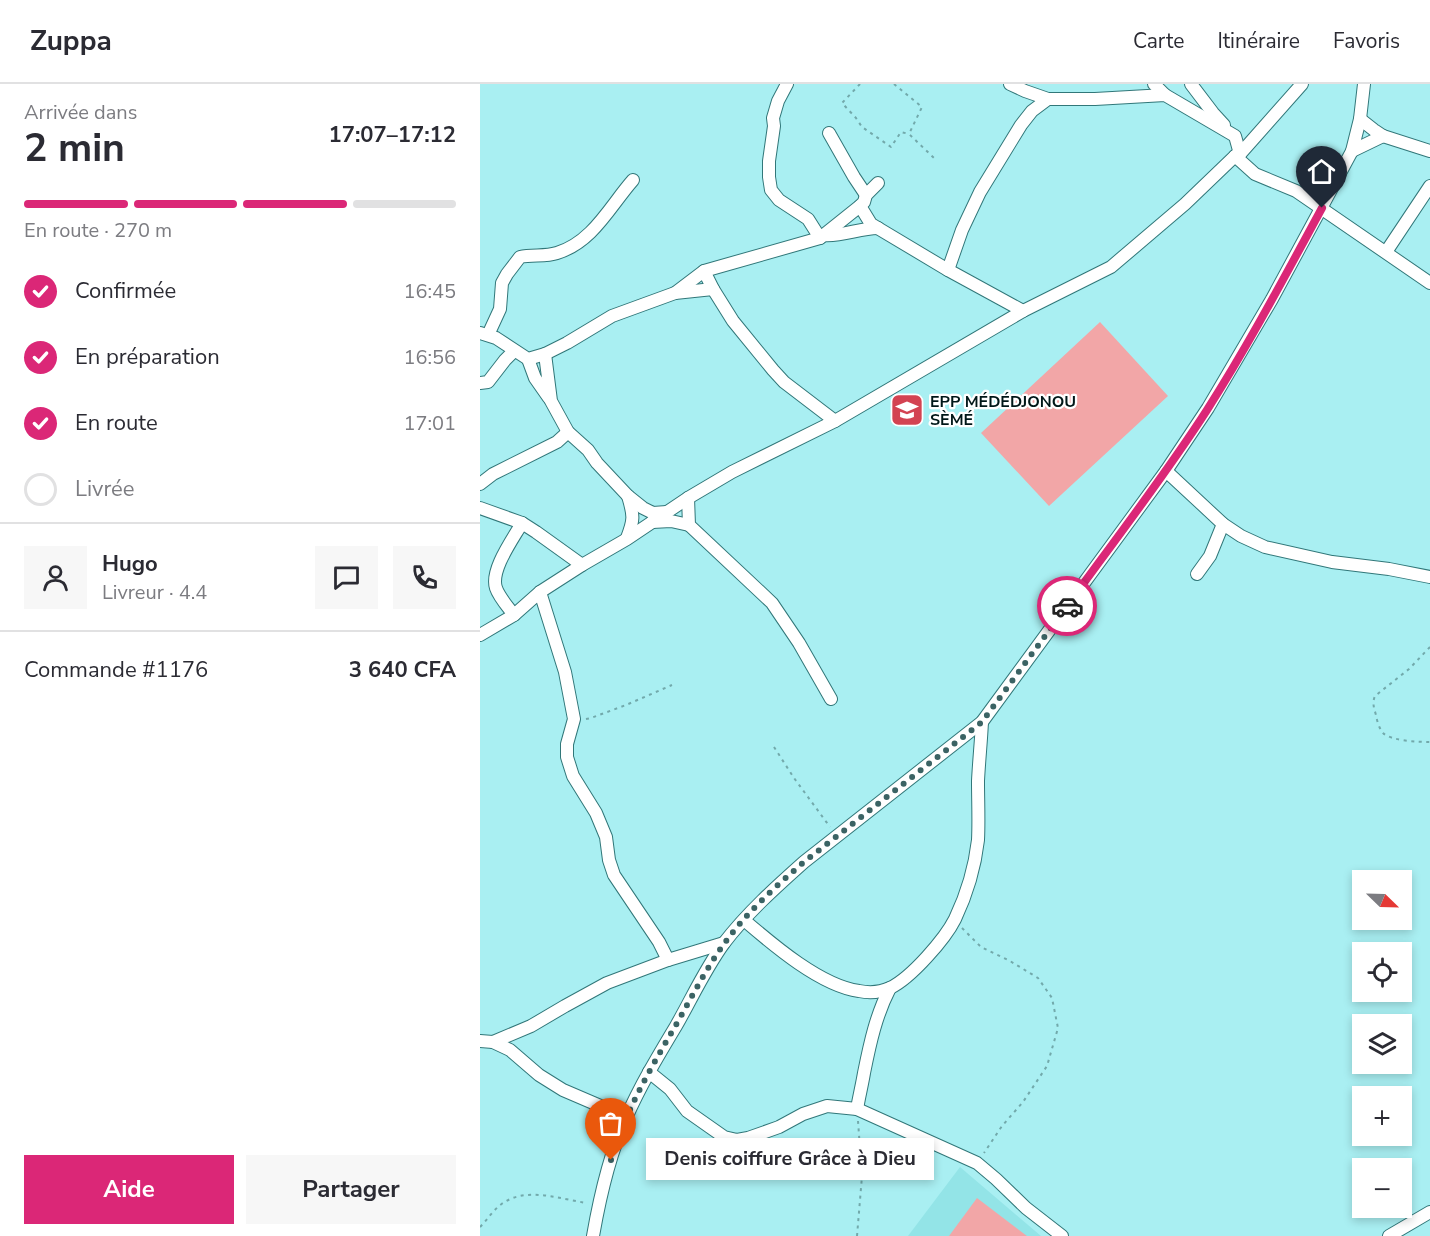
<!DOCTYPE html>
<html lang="fr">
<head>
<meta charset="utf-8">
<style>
  body { margin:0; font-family:"Nunito Sans",sans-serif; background:#f7f7f7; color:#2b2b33; height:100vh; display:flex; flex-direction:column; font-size:22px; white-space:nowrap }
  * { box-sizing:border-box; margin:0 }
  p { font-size:20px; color:#7c7c81 }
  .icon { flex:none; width:33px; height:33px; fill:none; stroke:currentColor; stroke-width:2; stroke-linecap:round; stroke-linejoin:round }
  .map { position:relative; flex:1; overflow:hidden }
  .sheet { display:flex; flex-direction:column; background:#fff; width:480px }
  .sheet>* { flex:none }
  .needle { width:39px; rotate:113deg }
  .controls { position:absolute; left:872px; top:786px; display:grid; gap:12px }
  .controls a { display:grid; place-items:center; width:60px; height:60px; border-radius:0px; background:#fff; box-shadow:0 3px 9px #0003; font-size:30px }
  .pin { position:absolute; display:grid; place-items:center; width:51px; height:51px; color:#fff; margin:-62px -26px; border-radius:50% 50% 50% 0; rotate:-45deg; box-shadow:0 0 6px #0007 }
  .pin .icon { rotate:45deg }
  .courier { position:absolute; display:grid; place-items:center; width:60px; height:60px; margin:-30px; border:4px solid #db2777; border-radius:50%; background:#fff; color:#222; box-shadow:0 2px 8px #0007 }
  .bubble { position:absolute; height:42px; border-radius:0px; background:#fff; box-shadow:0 3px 9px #0003; font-size:20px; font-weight:700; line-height:42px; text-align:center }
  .head em { font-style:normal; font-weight:700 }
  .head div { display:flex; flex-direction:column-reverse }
  .head { display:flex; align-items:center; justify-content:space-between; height:102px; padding:0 24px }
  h1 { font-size:39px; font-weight:700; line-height:45px }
  .bar { display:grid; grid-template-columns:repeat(4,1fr); gap:9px 6px; align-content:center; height:72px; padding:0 24px }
  .bar i { height:8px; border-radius:4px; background:#e1e1e2 }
  .bar .active { background:#db2777 }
  .bar p { grid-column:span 4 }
  .line { display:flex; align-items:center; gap:15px; padding:0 24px; border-top:2px solid #e1e1e2 }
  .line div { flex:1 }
  .round { display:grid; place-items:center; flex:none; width:63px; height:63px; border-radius:0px; background:#f7f7f7 }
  ol { padding:0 24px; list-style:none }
  li { display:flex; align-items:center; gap:18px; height:66px }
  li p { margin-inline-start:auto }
  li .icon { padding:6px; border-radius:50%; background:#db2777; color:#fff; stroke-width:4 }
  li:last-child { color:#7c7c81 }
  li i { width:33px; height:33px; border:3px solid #e1e1e2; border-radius:50% }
  .action { display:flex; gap:12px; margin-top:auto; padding:12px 24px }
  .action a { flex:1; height:69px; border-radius:0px; background:#db2777; color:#fff; font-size:24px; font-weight:700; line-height:69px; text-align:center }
  .action a+a { background:#f7f7f7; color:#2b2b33 }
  header { display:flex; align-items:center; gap:36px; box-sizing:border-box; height:84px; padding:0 30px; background:#fff; border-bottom:2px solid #e1e1e2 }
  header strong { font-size:28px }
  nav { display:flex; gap:33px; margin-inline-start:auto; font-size:21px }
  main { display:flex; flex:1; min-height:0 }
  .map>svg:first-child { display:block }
  .built { fill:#93e4e7 }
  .green { fill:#f2a6a7 }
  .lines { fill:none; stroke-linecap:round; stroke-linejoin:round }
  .minor-casing { stroke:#317779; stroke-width:14 }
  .path { stroke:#72a9ab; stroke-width:2; stroke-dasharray:3 4.5; stroke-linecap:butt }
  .minor { stroke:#fff; stroke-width:12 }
  .done { stroke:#3b6364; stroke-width:6; stroke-dasharray:0 10.8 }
  .route { stroke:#db2777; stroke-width:8 }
  .labels { text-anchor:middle; stroke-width:4.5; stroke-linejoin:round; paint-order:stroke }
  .poi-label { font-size:16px; font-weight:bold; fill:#001718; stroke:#fff; text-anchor:start }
</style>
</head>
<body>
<header>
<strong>Zuppa</strong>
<nav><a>Carte</a><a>Itinéraire</a><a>Favoris</a></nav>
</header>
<main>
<section class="sheet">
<div class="head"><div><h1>2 min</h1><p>Arrivée dans</p></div><em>17:07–17:12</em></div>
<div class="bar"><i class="active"></i><i class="active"></i><i class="active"></i><i></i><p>En route · 270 m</p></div>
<ol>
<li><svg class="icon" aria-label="check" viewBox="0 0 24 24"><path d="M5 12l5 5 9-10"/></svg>Confirmée<p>16:45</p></li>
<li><svg class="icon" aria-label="check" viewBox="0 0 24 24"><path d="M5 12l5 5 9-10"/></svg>En préparation<p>16:56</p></li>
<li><svg class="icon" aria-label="check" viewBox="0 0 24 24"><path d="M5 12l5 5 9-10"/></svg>En route<p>17:01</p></li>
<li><i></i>Livrée</li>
</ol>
<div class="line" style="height:108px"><a class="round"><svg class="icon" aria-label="person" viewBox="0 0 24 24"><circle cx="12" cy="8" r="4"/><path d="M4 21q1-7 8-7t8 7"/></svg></a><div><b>Hugo</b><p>Livreur · 4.4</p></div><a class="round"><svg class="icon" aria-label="chat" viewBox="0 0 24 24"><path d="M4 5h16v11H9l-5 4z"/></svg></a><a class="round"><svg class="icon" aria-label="phone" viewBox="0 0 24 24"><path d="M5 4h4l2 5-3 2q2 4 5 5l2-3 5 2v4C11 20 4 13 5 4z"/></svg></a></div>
<div class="line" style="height:78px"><div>Commande #1176</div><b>3 640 CFA</b></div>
<div class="action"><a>Aide</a><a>Partager</a></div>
</section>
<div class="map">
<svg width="950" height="1152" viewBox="0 0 950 1152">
  <rect width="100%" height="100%" fill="#a9eff2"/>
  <path class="built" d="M480,1083L561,1152H428Z"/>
  <g class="green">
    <path d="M620,238L688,312L569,422L501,349Z"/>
    <path d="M497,1114L547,1152H469Z"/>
  </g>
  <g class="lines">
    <g class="minor-casing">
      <g id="minor">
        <path d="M307,0L298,17L293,34L294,42L289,77V93L291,106L299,116L328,135L340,154"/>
        <path d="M530,0L545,7L568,15H615L685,11L755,52L760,70"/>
        <path d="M674,0L685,11"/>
        <path d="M711,0L733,29L744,41"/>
        <path d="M880,35L894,46L903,52"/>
        <path d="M349,49L374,93L386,111"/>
        <path d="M872,67L903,52L950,67"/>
        <path d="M755,72L775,90L816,107L950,199"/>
        <path d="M380,122L391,140L468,186L543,227"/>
        <path d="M343,151C362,153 379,144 398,144"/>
        <path d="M906,168L950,102"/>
        <path d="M468,186L482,146L500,108L541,41L552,27L568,15"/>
        <path d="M224,187L233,205L253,237L293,286L304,298L355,337"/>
        <path d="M195,209L233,205"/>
        <path d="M0,249L16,254L48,275L65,270L71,317L88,348L108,366L117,379L148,412L163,424L173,429L187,428"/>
        <path d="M8,251L20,225L22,199L27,190L40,173C52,170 65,173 77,169C113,158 130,122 153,96"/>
        <path d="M65,270L87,259L132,232L195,209L224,187L340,154L380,122L384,118L386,111L398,99"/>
        <path d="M48,275L55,294L69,314"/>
        <path d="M0,299L8,298L25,276L34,267"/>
        <path d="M686,387L743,440L761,452L785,463L852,478L909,485L950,493"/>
        <path d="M0,400L13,390L77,358L88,348"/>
        <path d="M208,414L209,441L292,519L319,559L351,615"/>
        <path d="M0,424L42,439L56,448L102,481"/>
        <path d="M172,438L191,437L209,441"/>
        <path d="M147,454C154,436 154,432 148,412"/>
        <path d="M717,490L730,472L743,440"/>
        <path d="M60,508L85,588L94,635L87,660V673L93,692L116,729L126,753L129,776L134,791L179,858L188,876"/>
        <path d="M34,531C28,523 19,513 16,504C10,486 33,455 42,439"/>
        <path d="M0,551L34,531L60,508L102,481L147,455L208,414L252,388L355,337L543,227L631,183L705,120L755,72L760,70L822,0"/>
        <path d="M264,836C293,861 341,902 379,907C389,909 401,908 410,904C431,894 465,855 475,835C486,812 495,782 498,756C499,737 498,717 498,697C499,677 501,658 502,638"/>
        <path d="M0,957L13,958L30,966L59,991L83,1006L146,1033"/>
        <path d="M13,958L51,942L85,922L127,899L188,876L244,859"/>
        <path d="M169,988L190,1005L207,1027L244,1053L257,1056L268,1054L299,1043L323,1030L347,1022L377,1025L497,1079L516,1095L546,1124L582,1152"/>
        <path d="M377,1025C379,1013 382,1001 384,989C390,959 396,931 410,904"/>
        <path d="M113,1152C120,1112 129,1071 146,1034C160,1002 178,972 196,942C212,914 225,885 244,859C267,829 296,803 324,778L502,638L686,387L728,324L792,215L872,67L880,35L884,0"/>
        <path d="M909,1152L950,1128"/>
      </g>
    </g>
    <g class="path">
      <path d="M380,0L362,19L376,34L382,43L411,63L421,48L429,50"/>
      <path d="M414,0L442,23L429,50L454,74"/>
      <path d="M950,563L929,585L895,612C892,619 894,624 896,631C897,637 899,644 903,649C911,657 939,658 950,658"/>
      <path d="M106,635L111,634L146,621L192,601"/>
      <path d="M294,663L314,694L350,743"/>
      <path d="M482,844L501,863L530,877L558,894L572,914L578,944L567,982L543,1018L522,1042L504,1069"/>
      <path d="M0,1143C7,1136 12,1128 19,1122C44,1101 79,1115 107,1119"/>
      <path d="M377,1152L382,1092L378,1037"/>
    </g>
    <use href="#minor" class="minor"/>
  </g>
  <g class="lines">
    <path class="done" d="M131,1076C144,1031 167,991 190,951C208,921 223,889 244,860C266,829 295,803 324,778L502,638L587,522"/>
    <path class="route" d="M587,522C634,457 684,393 727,326C769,260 805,192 842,124"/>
  </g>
  <defs>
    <g id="school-square" transform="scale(1.725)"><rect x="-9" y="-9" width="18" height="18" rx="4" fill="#d34352" stroke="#fff"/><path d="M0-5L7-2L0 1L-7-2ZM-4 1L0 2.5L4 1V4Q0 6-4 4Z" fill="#fff"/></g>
  </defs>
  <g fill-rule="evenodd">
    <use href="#school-square" x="427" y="326"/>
  </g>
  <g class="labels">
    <g class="poi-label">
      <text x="450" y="323">EPP MÉDÉDJONOU<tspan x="450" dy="18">SÈMÉ</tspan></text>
    </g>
  </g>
</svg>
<div class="controls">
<a><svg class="needle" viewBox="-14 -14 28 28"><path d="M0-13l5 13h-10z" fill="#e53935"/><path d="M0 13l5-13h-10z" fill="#7c7c81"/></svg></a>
<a><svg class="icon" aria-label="locate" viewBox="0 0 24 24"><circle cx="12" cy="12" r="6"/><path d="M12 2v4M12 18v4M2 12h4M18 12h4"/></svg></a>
<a><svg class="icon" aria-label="layers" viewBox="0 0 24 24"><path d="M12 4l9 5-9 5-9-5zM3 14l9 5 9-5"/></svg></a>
<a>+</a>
<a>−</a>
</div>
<div class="pin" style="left:131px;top:1076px;background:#ea580c"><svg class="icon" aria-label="bag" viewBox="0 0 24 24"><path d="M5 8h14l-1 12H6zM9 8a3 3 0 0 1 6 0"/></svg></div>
<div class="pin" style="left:842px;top:124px;background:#1f2937"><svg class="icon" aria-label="home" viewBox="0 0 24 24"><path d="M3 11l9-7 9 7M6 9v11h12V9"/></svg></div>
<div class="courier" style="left:587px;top:522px"><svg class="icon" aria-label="car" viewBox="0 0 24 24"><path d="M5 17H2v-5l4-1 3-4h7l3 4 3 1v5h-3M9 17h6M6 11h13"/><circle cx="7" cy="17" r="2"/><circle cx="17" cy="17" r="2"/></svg></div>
<div class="bubble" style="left:166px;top:1054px;width:288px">Denis coiffure Grâce à Dieu</div>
</div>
</main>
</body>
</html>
